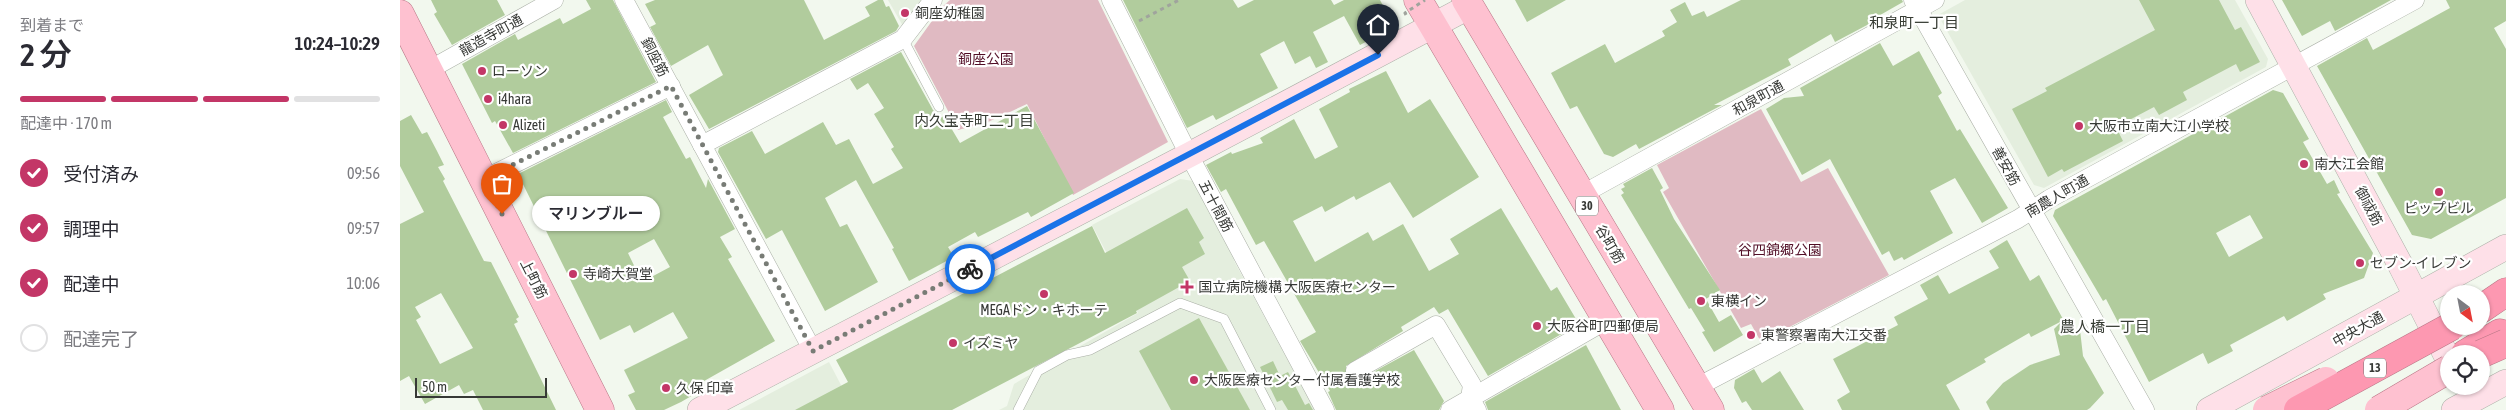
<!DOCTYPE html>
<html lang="ja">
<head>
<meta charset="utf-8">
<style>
  body { margin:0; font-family:"Asap Condensed","Noto Sans JP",sans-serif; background:#f2f2f3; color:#2b2b33; height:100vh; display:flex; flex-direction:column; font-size:19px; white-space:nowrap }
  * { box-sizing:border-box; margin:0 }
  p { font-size:16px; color:#7c7c81 }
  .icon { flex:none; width:28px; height:28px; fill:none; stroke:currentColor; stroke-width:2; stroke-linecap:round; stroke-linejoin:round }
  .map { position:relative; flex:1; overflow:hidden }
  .sheet { display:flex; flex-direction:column; background:#fff; width:400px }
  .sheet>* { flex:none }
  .needle { width:32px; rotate:148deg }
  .tools { position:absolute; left:2040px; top:285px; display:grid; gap:10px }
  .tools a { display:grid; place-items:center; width:50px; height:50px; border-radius:50%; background:#fff; box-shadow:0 1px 4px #0004; font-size:25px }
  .scale { position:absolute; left:15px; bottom:12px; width:132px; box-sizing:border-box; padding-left:5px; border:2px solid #373936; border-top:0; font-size:14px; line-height:18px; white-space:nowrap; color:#373936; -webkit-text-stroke:4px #fff; paint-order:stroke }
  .pin { position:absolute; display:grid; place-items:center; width:42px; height:42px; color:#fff; margin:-51px -21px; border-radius:50% 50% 50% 0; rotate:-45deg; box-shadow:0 0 5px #0007 }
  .pin .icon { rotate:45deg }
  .courier { position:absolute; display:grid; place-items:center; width:50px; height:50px; margin:-25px; border:4px solid #1a73e8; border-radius:50%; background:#fff; color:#222; box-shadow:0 1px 6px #0007 }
  .bubble { position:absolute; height:35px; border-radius:18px; background:#fff; box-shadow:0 1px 4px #0004; font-size:16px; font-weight:600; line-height:35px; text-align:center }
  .overview em { font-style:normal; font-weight:600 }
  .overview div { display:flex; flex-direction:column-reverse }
  .overview { display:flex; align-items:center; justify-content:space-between; height:85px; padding:0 20px }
  h1 { font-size:32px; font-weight:600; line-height:38px }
  .bar { display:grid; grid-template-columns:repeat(4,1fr); gap:8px 5px; align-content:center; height:60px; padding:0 20px }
  .bar i { height:6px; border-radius:4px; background:#e1e1e2 }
  .bar .active { background:#c33667 }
  .bar p { grid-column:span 4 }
  ol { padding:0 20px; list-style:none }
  li { display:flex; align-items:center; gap:15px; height:55px }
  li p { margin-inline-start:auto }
  li .icon { padding:5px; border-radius:50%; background:#c33667; color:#fff; stroke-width:4 }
  li:last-child { color:#7c7c81 }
  li i { width:28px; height:28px; border:2px solid #e1e1e2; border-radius:50% }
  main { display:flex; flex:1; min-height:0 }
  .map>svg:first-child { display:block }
  .built { fill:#e4eede }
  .park { fill:#e0bac2 }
  .building { fill:#b1cc9d; fill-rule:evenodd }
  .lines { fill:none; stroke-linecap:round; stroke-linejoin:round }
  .lane-casing { stroke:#aaafa6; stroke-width:10 }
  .street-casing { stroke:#aaafa6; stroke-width:19 }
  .secondary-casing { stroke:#aaafa6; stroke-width:26 }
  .primary-casing { stroke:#b87786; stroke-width:29 }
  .highway-casing { stroke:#b87786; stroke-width:29 }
  .path { stroke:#a0a49d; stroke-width:3; stroke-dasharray:4 4; stroke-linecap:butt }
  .lane { stroke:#fff; stroke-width:9 }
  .street { stroke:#fff; stroke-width:18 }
  .secondary { stroke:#fee0e8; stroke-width:25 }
  .primary { stroke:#fec1d0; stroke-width:28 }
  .highway { stroke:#fd98b1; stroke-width:28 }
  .primary-bridge-casing { stroke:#b87786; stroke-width:29; stroke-linecap:butt }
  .highway-bridge-casing { stroke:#b87786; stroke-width:29; stroke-linecap:butt }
  .path-bridge { stroke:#a0a49d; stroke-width:3; stroke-dasharray:4 4; stroke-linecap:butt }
  .primary-bridge { stroke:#fec1d0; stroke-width:28 }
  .highway-bridge { stroke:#fd98b1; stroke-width:28 }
  .done { stroke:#787c76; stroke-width:5; stroke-dasharray:0 9 }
  .route { stroke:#1a73e8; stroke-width:6 }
  .poi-dot { fill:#c33667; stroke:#fff; stroke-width:2 }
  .labels { text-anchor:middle; stroke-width:4.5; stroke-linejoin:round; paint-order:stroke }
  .shield { fill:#fff; stroke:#737472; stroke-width:1 }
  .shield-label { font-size:12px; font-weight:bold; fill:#373936 }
  .poi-label { font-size:14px; fill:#373936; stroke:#fff; text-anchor:start }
  .street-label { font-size:14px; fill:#373936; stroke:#fff }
  .park-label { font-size:14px; fill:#510e26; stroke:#fff }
  .neighbourhood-label { font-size:15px; fill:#363b33; stroke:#fff }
</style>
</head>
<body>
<main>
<section class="sheet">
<div class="overview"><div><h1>2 分</h1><p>到着まで</p></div><em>10:24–10:29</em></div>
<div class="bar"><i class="active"></i><i class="active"></i><i class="active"></i><i></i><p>配達中 · 170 m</p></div>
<ol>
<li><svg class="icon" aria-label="check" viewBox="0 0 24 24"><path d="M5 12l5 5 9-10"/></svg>受付済み<p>09:56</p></li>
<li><svg class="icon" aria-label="check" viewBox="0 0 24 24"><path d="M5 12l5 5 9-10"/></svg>調理中<p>09:57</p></li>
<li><svg class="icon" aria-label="check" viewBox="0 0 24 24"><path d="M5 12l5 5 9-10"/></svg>配達中<p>10:06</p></li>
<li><i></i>配達完了</li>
</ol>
</section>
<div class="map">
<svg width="2106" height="410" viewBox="0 0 2106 410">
  <rect width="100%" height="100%" fill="#f2f8ee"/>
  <g class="built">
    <path d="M488,0H524L503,26Z"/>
    <path d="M1565,0H1835L1868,59L1866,67L1644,188L1634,185L1538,15Z"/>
    <path d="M780,179L800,182L832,242L834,261L915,410H599L607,406L614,384L738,313L692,225Z"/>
    <path d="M429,362L454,410H339Z"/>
  </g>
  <g class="park">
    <path d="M550,0H698L768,142L673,195L627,104L588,122L558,130L514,46L542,7Z"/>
    <path d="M1361,109L1401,182L1428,168L1489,275L1361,342L1351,324L1341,328L1263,192L1269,188L1257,165Z"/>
  </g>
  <g class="building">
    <path d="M31,0H97L105,15L52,45L34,14L37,12Z"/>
    <path d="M186,0H213L256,82L113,153L95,121L92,123L62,64L115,34L118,40L160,18L163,24L191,9Z"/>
    <path d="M255,0H404L424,40L470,16L465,7L478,0H483L486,7L489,6L499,26L496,31L309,129L289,95L323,75L308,45L271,66L250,27L256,24L245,4Z"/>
    <path d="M723,0H833L838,8L854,0H931L934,5L944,0H980L989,17L988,30L960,45L944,16L913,32L928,62L916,68L910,56L895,64L884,41L860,54L878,88L816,120L813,115L787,128Z"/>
    <path d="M1115,0H1166L1127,22Z"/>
    <path d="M1341,0H1502L1503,2L1468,22L1469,24L1435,42L1431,34L1388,59L1391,65L1314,105H1322L1239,149L1236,144L1213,157L1204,154L1177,106L1170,109L1151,73L1205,44L1215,63L1265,36L1262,31L1277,22L1270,10L1285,2L1292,16L1304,11L1307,17Z"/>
    <path d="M1739,0H1819L1835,30L1841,27L1860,62L1840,72L1836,64L1783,92L1787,100L1759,115L1754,107L1716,127L1723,141L1664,172L1662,169L1648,177L1612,109L1647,91L1645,88L1755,30Z"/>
    <path d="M1882,0H1991L1935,31L1930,21L1902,36Z"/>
    <path d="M2046,0H2106V21L2094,28L2106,49V198L2031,239L2012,235L1917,66L1967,38L1973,50L2050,8Z"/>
    <path d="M1480,43L1493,66L1519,51L1542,93L1538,96L1557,131L1560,129L1608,208L1582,223L1555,178L1530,191L1553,233L1504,260L1502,257L1494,261L1489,251L1482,255L1430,159L1402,175L1366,109L1384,98L1404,96L1400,88Z"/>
    <path d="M501,52L533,110L540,118L544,116L560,143L627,106L674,193L631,217L628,212L578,237L575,232L548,247L554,257L509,281L492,249L494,248L456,180L425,198L440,227L447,224L478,282L425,311L382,230L366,239L318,152L319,148L352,131L365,154L423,122L436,145L449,139L473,184L503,168L491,149L494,147L474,114L484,108L468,83L457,90L450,79Z"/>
    <path d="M986,71L1008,113L1030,99L1079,177L1013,218L990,182L956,200L954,196L925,212L922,206L893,221L915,262L968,232L973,241L1003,224L1029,271L1059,254L1050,239L1101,208L1151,291L1157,287L1179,324L1088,376L1048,309L1039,314L1034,307L1001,327L1003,331L946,366V377L955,382L1014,350L1044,401L1039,410H936L928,392L930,391L900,341L916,332L864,241L856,245L826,189L821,192L806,165L831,152L832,154L863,143L860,138L894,119L915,159L938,147L919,109L950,92L949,89Z"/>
    <path d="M1873,90L1883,93L1909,139L1903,142L1927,184L1934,180L1940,193L1937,194L1973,253L1964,278L1923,294L1926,299L1887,321L1884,316L1830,345L1833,351L1808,364L1803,353L1749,382L1706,299L1703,301L1653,216L1655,210ZM1850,215L1863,238L1829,257L1816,233Z"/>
    <path d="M266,100L272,112L263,117L286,159L290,157L306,188L308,179L335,229L320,237L332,257L328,259L375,341L297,385L300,391L281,402L264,410H236L228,395L235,392L224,370L288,338L273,312L234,333L230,325L200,340L118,174ZM254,239L270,267L242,282L228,253Z"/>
    <path d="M11,115L22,134L27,132L37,151L44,165L38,167L45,179L43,181L84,261L91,262L119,317L116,319L118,322L114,324L156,410H83L73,390L64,394L59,385L25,404L9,376L0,381V224L24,212L0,166V121ZM41,293L73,348L40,364L16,320L21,317L15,307Z"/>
    <path d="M1252,168L1263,188L1260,190L1274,219L1320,290L1306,299L1319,322L1331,315L1343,335L1314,352L1302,332L1305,331L1291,308L1289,309L1221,195L1224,193L1221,189L1225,187L1223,184Z"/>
    <path d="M787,208L804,238L799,242L805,254L782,267L790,281L736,311L737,313L552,410H395L448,382L436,360L692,226L705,253Z"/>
    <path d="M1607,240L1630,281L1639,275L1670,332L1680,330L1683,356L1704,393L1690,408L1687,410H1590L1586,402L1603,383L1630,365L1660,355L1654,329L1662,321L1631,337L1629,333L1584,359L1586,362L1546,385L1560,410H1442L1437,400L1450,392L1433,359L1498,325L1494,317L1528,299L1520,285L1538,275L1549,294L1599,268L1589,251Z"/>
    <path d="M799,318L850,410H771L739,351Z"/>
    <path d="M1186,345L1221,410H1088L1085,402Z"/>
    <path d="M873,361L880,376L888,372L905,405L909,403L913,410H888L882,400L877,402L860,367Z"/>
    <path d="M1354,369L1362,383L1380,371L1404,410H1352L1346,401L1342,403L1334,388L1335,380Z"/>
  </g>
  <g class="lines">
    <g class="lane-casing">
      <g id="lane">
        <path d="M503,39L539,107"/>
        <path d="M618,410L638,371L667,355L690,350L780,303L824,319L871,410"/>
      </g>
    </g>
    <g class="street-casing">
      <g id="street">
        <path d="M224,0L413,351"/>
        <path d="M711,0L789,155L925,410"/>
        <path d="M1513,0L1745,410"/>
        <path d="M29,70L154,0"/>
        <path d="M302,145L503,39L533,0"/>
        <path d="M84,179L271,86"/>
        <path d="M1181,195L1535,0"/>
        <path d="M955,371L1036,325L1072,385L1070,398L1077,410"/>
        <path d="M1297,387L1618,219L1649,199L2015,0"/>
        <path d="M1050,410L1207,320"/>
      </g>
    </g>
    <g class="secondary-casing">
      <g id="secondary">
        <path d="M1858,0L2001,266L2049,361"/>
        <path d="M300,410L789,155L1070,6"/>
        <path d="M1809,410L2106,247"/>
        <path d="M2054,410L2106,382"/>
      </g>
    </g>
    <g class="primary-casing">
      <g id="primary">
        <path d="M1018,0L1260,410"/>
        <path d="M1066,0L1310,410"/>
        <path d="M0,14L200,410"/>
      </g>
    </g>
    <g class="highway-casing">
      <g id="highway">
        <path d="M2081,309L2106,292"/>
        <path d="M2065,354L2100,333"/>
      </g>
    </g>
    <g class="path">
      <path d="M739,21L779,0"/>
      <path d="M929,385L941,379"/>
    </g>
    <use href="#lane" class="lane"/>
    <use href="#street" class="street"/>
    <use href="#secondary" class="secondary"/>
    <use href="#primary" class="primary"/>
    <use href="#highway" class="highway"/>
    <g class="primary-bridge-casing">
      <g id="primary-bridge">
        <path d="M1867,410L1926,381"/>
        <path d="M1979,410L2049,369"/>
      </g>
    </g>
    <g class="highway-bridge-casing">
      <g id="highway-bridge">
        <path d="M2081,354L2106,343"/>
        <path d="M1898,410L2052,326"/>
      </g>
    </g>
    <path class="path-bridge" d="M1006,15L1005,13L1025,0"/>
    <use href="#primary-bridge" class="primary-bridge"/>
    <use href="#highway-bridge" class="highway-bridge"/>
  </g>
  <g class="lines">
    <path class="done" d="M102,214L84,179L271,86L413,351L570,269"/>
    <path class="route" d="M570,269L978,55"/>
  </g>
  <g class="poi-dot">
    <circle cx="505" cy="13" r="5"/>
    <circle cx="82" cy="71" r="5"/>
    <circle cx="88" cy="99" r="5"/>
    <circle cx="103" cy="125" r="5"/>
    <circle cx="1679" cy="126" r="5"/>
    <circle cx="1904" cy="164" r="5"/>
    <circle cx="2039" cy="192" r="5"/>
    <circle cx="1960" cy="263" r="5"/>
    <circle cx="173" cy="274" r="5"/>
    <path d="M784.5 279.5h5v5h5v5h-5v5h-5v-5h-5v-5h5z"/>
    <circle cx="644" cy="294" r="5"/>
    <circle cx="1301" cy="301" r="5"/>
    <circle cx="1137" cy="326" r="5"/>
    <circle cx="1351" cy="335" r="5"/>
    <circle cx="553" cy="343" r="5"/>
    <circle cx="794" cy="380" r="5"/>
    <circle cx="266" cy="388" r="5"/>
  </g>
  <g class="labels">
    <g class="shield">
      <rect x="1176" y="196.5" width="22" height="19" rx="4"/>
      <rect x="1964" y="358.5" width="22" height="19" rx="4"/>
    </g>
    <g class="shield-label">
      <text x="1187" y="210">30</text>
      <text x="1975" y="372">13</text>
    </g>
    <g class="poi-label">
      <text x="515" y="18">銅座幼稚園</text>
      <text x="92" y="76">ローソン</text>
      <text x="98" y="104">i4hara</text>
      <text x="113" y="130">Alizeti</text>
      <text x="1689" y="131">大阪市立南大江小学校</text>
      <text x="1914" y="169">南大江会館</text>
      <text x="2039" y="213" text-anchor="middle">ピップビル</text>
      <text x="1970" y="268">セブン-イレブン</text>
      <text x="183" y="279">寺崎大賀堂</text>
      <text x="798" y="292">国立病院機構 大阪医療センター</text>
      <text x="1311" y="306">東横イン</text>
      <text x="644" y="315" text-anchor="middle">MEGAドン・キホーテ</text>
      <text x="1147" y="331">大阪谷町四郵便局</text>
      <text x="1361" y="340">東警察署南大江交番</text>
      <text x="563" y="348">イズミヤ</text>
      <text x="804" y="385">大阪医療センター付属看護学校</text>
      <text x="276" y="393">久保 印章</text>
    </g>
    <g class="street-label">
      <text transform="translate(91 35) rotate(-29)" y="5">龍造寺町通</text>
      <text transform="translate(255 57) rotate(62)" y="5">銅座筋</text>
      <text transform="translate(1358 98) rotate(-29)" y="5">和泉町通</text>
      <text transform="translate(1606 166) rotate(61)" y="5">善安筋</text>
      <text transform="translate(1657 196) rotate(-30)" y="5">南農人町通</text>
      <text transform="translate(816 206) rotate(62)" y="5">五十間筋</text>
      <text transform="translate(1969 206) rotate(62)" y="5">御祓筋</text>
      <text transform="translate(1210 244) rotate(59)" y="5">谷町筋</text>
      <text transform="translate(134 279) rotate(63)" y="5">上町筋</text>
      <text transform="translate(1958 329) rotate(-29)" y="5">中央大通</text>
    </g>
    <g class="park-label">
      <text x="586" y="64">銅座公園</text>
      <text x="1380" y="255">谷四錦郷公園</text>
    </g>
    <g class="neighbourhood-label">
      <text x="1514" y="28">和泉町一丁目</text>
      <text x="574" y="126">内久宝寺町二丁目</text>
      <text x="1705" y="332">農人橋一丁目</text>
    </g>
  </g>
</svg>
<div class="tools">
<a><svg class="needle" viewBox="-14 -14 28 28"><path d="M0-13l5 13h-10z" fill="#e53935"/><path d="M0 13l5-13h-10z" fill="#7c7c81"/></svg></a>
<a><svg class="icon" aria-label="locate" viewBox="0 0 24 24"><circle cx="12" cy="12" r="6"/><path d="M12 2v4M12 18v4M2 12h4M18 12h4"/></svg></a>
</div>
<div class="scale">50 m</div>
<div class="pin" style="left:102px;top:214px;background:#ea580c"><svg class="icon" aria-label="bag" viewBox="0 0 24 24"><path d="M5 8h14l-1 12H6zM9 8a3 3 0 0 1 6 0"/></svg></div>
<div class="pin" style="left:978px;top:55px;background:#1f2937"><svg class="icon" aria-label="home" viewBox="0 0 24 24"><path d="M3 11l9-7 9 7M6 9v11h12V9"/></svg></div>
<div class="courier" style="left:570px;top:269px"><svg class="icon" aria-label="bike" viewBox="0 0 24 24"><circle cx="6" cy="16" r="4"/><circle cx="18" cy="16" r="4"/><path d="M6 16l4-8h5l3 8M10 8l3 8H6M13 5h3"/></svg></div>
<div class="bubble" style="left:132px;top:196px;width:128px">マリンブルー</div>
</div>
</main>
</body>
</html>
